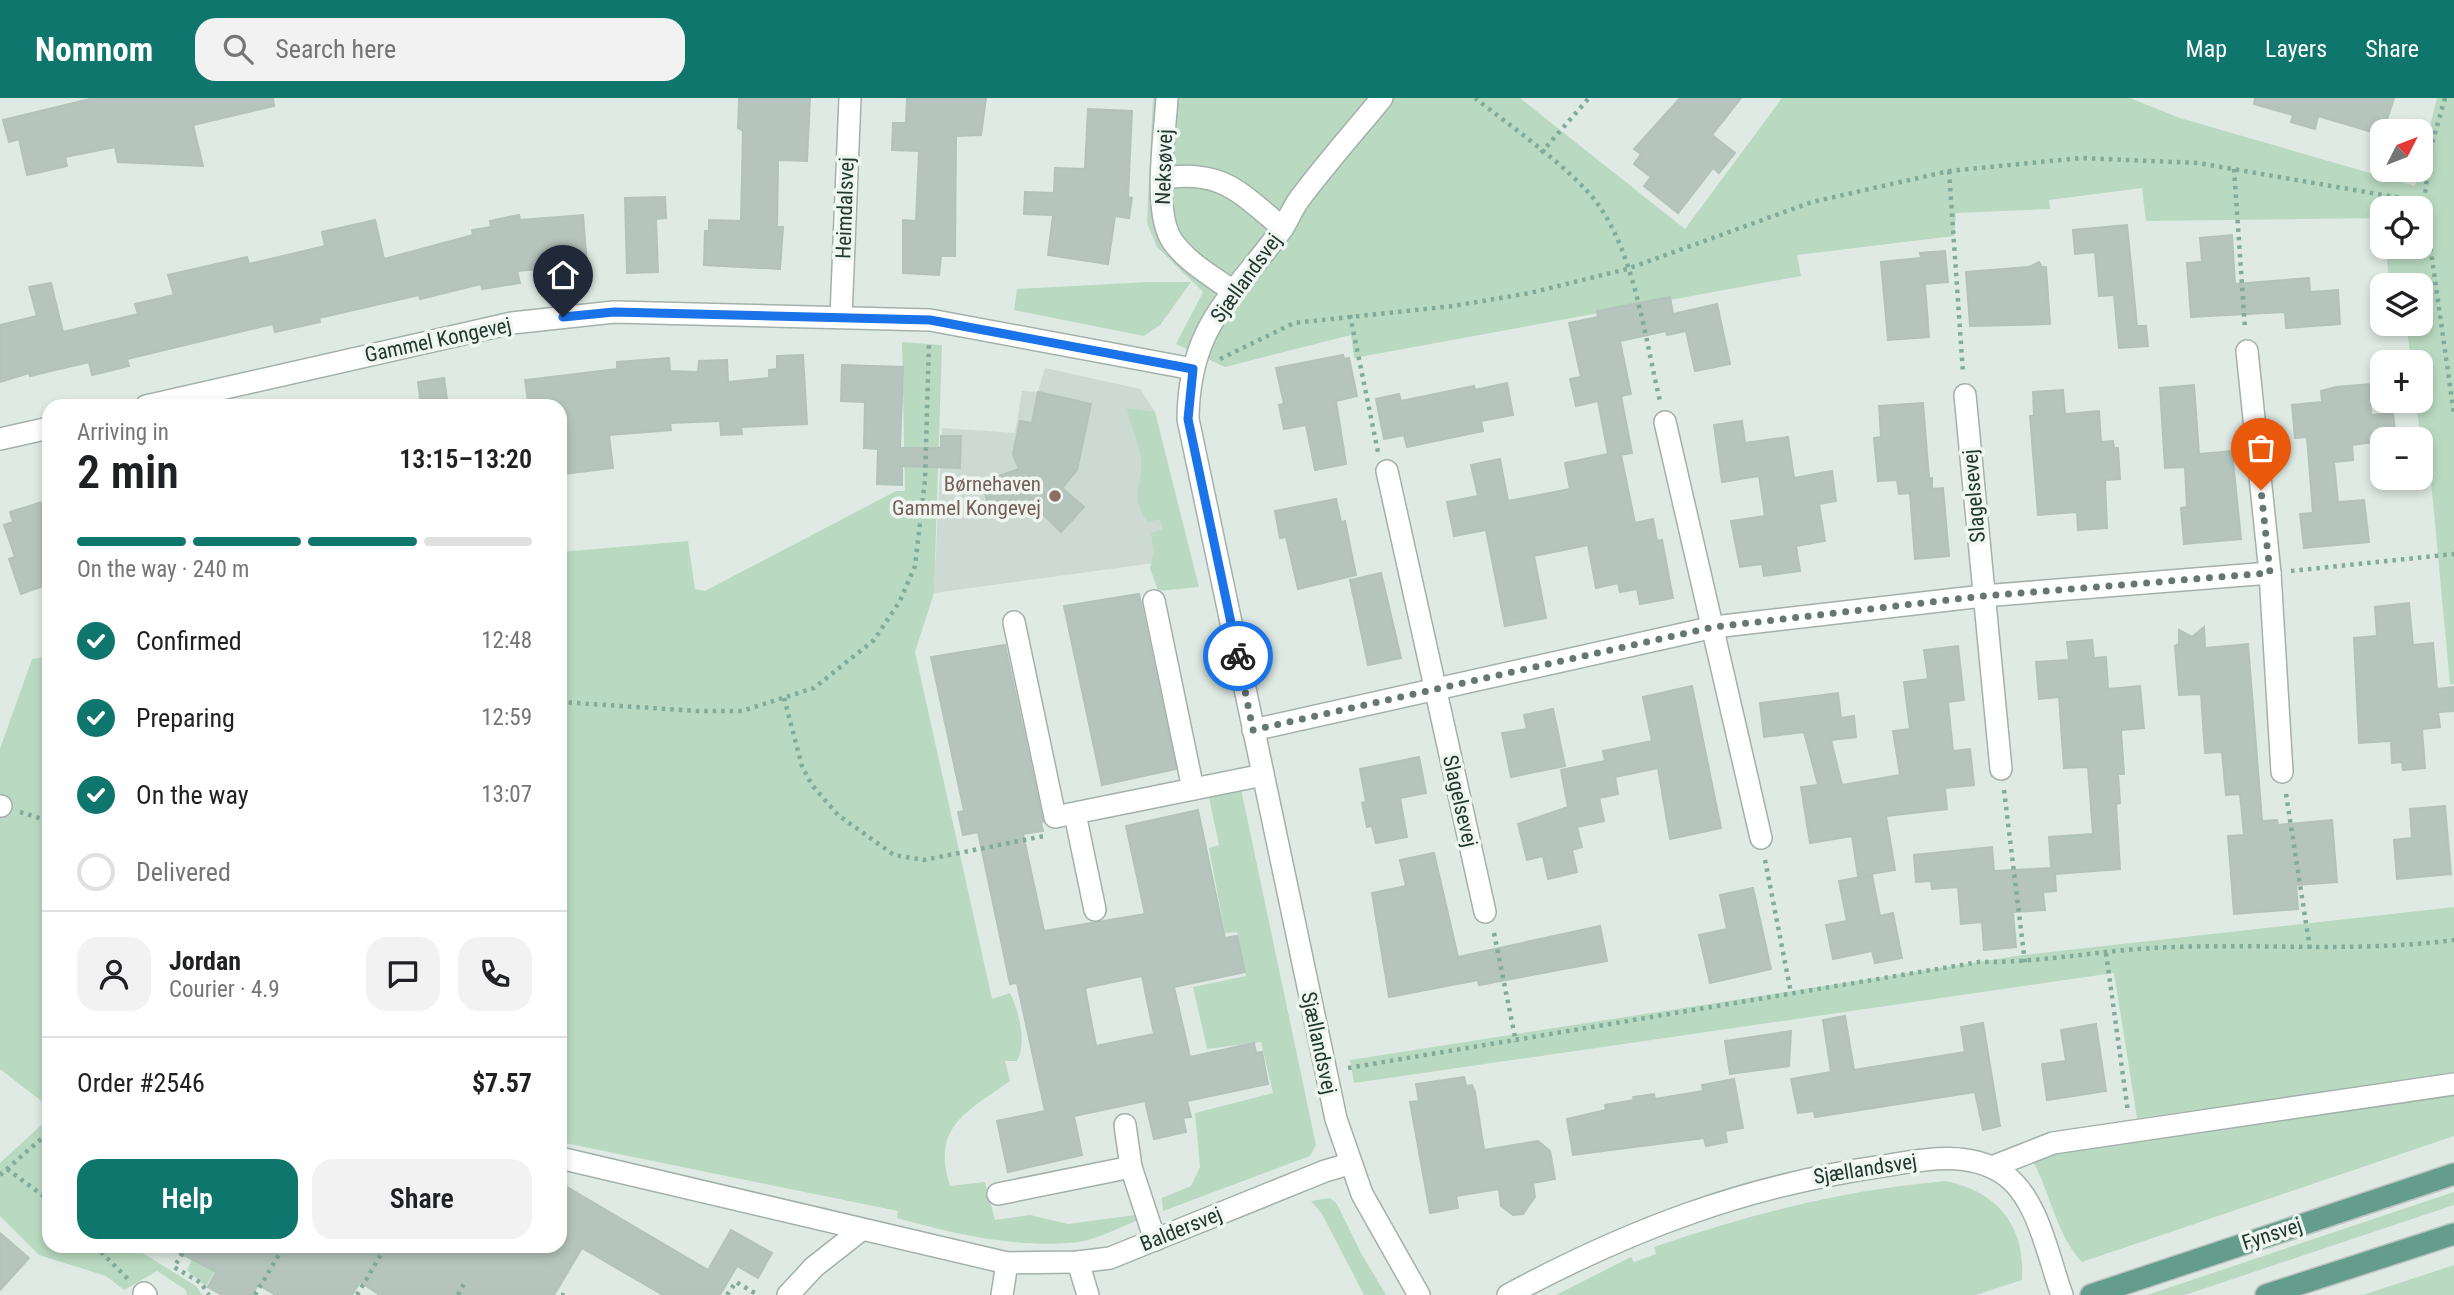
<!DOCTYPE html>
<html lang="en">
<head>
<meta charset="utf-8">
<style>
  body { margin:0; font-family:"Roboto Condensed",sans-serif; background:#f2f2f2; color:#202124; height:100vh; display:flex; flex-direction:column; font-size:26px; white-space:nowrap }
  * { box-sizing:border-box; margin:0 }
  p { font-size:23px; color:#757577 }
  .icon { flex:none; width:38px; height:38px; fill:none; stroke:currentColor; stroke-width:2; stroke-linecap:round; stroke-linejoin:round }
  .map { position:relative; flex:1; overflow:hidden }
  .panel { position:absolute; left:42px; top:301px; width:525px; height:854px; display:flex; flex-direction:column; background:#fff; border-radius:21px; box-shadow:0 4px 10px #0003 }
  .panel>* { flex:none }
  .needle { width:46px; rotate:48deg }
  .buttons { position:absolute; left:2370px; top:21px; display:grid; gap:14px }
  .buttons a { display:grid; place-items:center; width:63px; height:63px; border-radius:14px; background:#fff; box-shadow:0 4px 10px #0003; font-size:35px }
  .pin { position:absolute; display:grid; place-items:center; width:60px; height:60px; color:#fff; margin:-72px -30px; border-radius:50% 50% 50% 0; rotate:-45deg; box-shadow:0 0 7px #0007 }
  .pin .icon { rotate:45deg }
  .courier { position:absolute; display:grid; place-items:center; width:70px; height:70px; margin:-35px; border:5px solid #1a73e8; border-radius:50%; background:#fff; color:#222; box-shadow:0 2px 9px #0007 }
  .overview em { font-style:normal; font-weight:600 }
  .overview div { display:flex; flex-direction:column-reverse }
  .overview { display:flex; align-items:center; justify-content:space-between; height:119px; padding:0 35px }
  h1 { font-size:46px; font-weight:600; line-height:52px }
  .bar { display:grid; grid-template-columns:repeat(4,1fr); gap:10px 7px; align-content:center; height:84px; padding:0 35px }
  .bar i { height:9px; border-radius:5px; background:#e0e0e0 }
  .bar .selected { background:#0f766e }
  .bar p { grid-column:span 4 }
  .line { display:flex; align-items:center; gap:18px; padding:0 35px; border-top:2px solid #e0e0e0 }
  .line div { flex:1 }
  .round { display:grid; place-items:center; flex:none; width:74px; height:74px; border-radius:21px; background:#f2f2f2 }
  ol { padding:0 35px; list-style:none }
  li { display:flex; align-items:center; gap:21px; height:77px }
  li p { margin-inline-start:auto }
  li .icon { padding:7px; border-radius:50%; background:#0f766e; color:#fff; stroke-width:4 }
  li:last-child { color:#757577 }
  li i { width:38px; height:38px; border:4px solid #e0e0e0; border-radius:50% }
  .cta { display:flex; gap:14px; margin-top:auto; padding:14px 35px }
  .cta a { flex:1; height:80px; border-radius:21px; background:#0f766e; color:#fff; font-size:28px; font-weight:600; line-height:80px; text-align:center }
  .cta a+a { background:#f2f2f2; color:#202124 }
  header { display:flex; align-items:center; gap:42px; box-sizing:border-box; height:98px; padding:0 35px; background:#0f766e; color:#fff }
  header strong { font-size:33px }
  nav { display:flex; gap:38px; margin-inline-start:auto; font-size:24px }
  .search { width:490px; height:63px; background:#f2f2f2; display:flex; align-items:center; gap:18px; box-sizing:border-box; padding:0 24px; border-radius:21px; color:#757577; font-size:26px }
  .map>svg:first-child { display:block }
  .built { fill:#cdd9d3 }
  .green { fill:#b9dac0 }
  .building { fill:#b5c4bd; stroke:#b2c3bb; stroke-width:2; fill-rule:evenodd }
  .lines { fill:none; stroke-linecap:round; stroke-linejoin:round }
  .minor-casing { stroke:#a2b1ab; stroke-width:24 }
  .major-casing { stroke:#bcc4c1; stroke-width:24 }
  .path { stroke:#81ac9c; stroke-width:4.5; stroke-dasharray:3.5 5; stroke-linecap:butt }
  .minor { stroke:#fff; stroke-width:21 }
  .major { stroke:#659d8c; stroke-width:21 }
  .done { stroke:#647770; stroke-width:7; stroke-dasharray:0 12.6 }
  .route { stroke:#1a73e8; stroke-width:9 }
  .education-dot { fill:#8d6e63; stroke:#eff6f2; stroke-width:2.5 }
  .labels { text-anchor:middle; stroke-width:7; stroke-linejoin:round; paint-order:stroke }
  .street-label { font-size:21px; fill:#213931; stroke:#eff6f2 }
  .education-label { font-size:21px; fill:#785e54; stroke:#eff6f2; text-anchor:end }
</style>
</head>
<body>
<header>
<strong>Nomnom</strong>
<div class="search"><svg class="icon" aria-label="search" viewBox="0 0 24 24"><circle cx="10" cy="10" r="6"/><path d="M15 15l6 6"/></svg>Search here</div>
<nav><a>Map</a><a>Layers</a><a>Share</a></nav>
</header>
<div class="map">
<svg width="2454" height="1197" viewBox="0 0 2454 1197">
  <rect width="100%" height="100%" fill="#dfeae4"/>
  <path class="built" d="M1045,270L1140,291L1155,314L1184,461L934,495L942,330L1015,335L1022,293L1038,294Z"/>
  <g class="green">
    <path d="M1153,0H1520L1685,131L1782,0H2130L2180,20L2415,88L2437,0H2454V586H2450L2427,340L2419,328L2416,303H2420V264H2411L2407,231L2393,226H2420V187H2389L2386,149H2420V110H2382V120L2146,123L2142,90L2049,102L2050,111L1956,115L1954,138L1797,157L1801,178L1354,260L1351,237L1225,269L1176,246L1203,194L1157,149L1147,125Z"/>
    <path d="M1148,184H1191L1160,227L1144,238L1014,212L1017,191Z"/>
    <path d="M902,244L942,247L934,495L915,554L992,901L1010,895C1019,913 1027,945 1017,963H1005L1010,983C967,1014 931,1028 950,1088L985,1084L995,1122L1030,1117L1068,1126L1135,1117L1136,1123C1118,1130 1098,1141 1079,1144C1019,1151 954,1136 897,1120L898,1113L560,1044V454L688,443L695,491L705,493L896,393H905Z"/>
    <path d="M1127,310L1155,314L1199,489L1158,493L1150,470L1154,455L1151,435L1163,431L1160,421L1148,424C1128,398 1144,386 1141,360C1138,342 1130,327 1127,310Z"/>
    <path d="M49,558V1009L0,971V651L32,561Z"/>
    <path d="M1241,691L1316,1047L1310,1058L1163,1113L1162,1100L1191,1088L1200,1069L1195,1015L1273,995L1261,944L1207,951L1193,889L1246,878L1237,834L1225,835L1209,750L1219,747L1209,700Z"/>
    <path d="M2454,809V977L2423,982L2137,1020L2114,875L1354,985L1350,962L2023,857Z"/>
    <path d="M2454,995V1038L2082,1164C2057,1138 2050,1095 2033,1063L2045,1057Z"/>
    <path d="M49,1020V1148H131L196,1188L202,1197H187L186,1192L157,1173L124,1192L106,1178L39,1157L0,1118V1065Z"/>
    <path d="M1945,1083C1997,1093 2026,1128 2022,1182L1976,1197H1556L1631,1159L1634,1164L1656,1156L1654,1149C1749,1116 1844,1092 1945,1083Z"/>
    <path d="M2454,1094V1107L2185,1197H2147Z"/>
    <path d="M1330,1100L1337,1106L1361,1155L1386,1197H1364L1322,1116L1311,1103Z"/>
    <path d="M198,1148L222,1159L206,1189L187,1172Z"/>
    <path d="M2454,1167V1197H2363Z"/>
  </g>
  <g class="building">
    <path d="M94,0H273L274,8L193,27L203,68L118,64L115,49L65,59L67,68L27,77L19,41L9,44L3,22Z"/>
    <path d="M739,0H810L807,63L778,62L777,129H783L780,171L704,167L705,133H709V122L741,123L743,33L738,30Z"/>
    <path d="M907,0H986L981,37L956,38L955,158H941L939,177L903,175V122L916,123L919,53L892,52L893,25H906Z"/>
    <path d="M1680,0H1741L1712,37L1735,55L1719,75L1713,70L1678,115L1644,88L1651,79L1634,66L1641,56L1634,51Z"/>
    <path d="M2255,0H2394L2382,37L2318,18L2315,31L2291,24L2293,17L2254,6Z"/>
    <path d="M1088,11L1132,13L1128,99L1132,100L1129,120L1115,118L1108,166L1048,157L1053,117L1024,116L1025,94L1054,95L1055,70L1085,71Z"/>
    <path d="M665,99L666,120L656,121L658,174L627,175L625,100Z"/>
    <path d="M519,117L520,122L583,117L587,167L517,173L520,185L482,191L481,186L420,201L419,197L319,220L320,224L275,234L273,226L127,261L129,268L92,277L89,264L30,278L29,275L0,284V227L37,218L29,189L51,185L63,234L138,216L135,206L174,197L168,177L247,159L249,166L325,148L322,134L375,122L384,161L473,137L472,132L491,129L490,123Z"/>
    <path d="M2127,127L2137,228H2146L2148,248L2119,250L2114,197L2099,198L2095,154L2075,156L2073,132Z"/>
    <path d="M2232,137L2235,186L2309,180L2310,194L2338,192L2340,226L2286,230L2285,214L2191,219L2187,165L2202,164L2200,140Z"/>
    <path d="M1945,153L1948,184L1925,186L1929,239L1888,242L1881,164L1921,160L1920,155Z"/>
    <path d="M2039,164L2042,169H2046L2050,226L1970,228L1966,174L2029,169Z"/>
    <path d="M1670,199L1673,216L1717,206L1730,266L1695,273L1686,233L1667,237L1666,233L1620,243L1631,296L1621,298L1632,355L1621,357L1635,425L1653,421L1657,443L1662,442L1673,500L1640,506L1637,491L1620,494L1618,485L1596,490L1588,447L1534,458L1546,520L1505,528L1486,432L1454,438L1447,404L1478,398L1471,367L1500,361L1508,403L1570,391L1565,365L1608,356L1598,303L1576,308L1570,281L1581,279L1569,225L1598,219L1597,213Z"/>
    <path d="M803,257L807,326L741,329L742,336L721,337L720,323L670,325L671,332L609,337L613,370L565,376L560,308H548L547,300L528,303L525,282L617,271V264L669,260L670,273L698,274L699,263L727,262L728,284L769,280V272L777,271V258Z"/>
    <path d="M1343,257L1344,261L1349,260L1357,298L1336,303L1346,366L1315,372L1306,327L1284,331L1279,307L1284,306L1276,270Z"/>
    <path d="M842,267L903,269L900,350H941V338H961L960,370L902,368V387L877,386L878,351L864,350L865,304L841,303Z"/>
    <path d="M444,280L448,308H421L418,284Z"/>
    <path d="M1507,285L1513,317L1481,323L1483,333L1407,349L1404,337L1384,341L1376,301L1399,296L1401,303L1474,288L1475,292Z"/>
    <path d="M2369,286L2371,317L2393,315L2396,341L2352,347L2353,362L2334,364L2338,404L2364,402L2369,444L2304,450L2300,416L2313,415L2307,339L2295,340L2292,307L2322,304L2321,293L2336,289Z"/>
    <path d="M2194,287L2199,356L2232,353L2241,441L2184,446L2181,410L2187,409L2185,369L2165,370L2160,290Z"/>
    <path d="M2063,292L2065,316L2099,313L2101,344L2113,343L2114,350H2118L2120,381L2105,382L2107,430L2078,432L2077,414L2038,417L2030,318H2034L2033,294Z"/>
    <path d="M1038,294L1091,306L1077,372L1062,390L1084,409L1061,434L1030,403L992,416L981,384L1019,371L1013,356L1020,323L1032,325Z"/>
    <path d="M1923,305L1929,380H1932V391L1943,390L1949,458L1915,461L1910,395L1899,396L1897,382L1878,383L1874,340L1881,339L1879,308Z"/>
    <path d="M1742,323L1745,345L1788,339L1794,380L1832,373L1836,403L1819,406L1825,443L1796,448L1800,473L1764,478L1762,466L1740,469L1731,423L1765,418L1759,378L1722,384L1714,327Z"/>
    <path d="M1336,401L1341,424L1345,423L1356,477L1298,491L1286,439L1280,440L1275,413Z"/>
    <path d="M42,404L49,424L41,428L49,451V486L21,496L9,461L15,459L4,427L13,424L10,414Z"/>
    <path d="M1381,475L1401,560L1368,567L1350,482Z"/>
    <path d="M1139,496L1176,671L1102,687L1064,508Z"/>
    <path d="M2409,505L2413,547L2433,545L2437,591L2454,589V613L2438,614L2440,629L2422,631L2425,670L2403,672L2402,664L2392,665L2391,643L2359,645L2354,540L2377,538L2375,509Z"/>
    <path d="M2204,529L2205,550L2248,546L2262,723L2277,722L2278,727L2332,722L2337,784L2296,787L2298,811L2234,816L2228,738L2244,737L2240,696L2226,697L2222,654L2205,655L2201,596L2179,597L2175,548L2179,546V532L2192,539Z"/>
    <path d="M2092,542L2094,560L2106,559L2108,591L2140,588L2144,630L2121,632L2124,676H2118L2120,705L2116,706L2120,771L2055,776L2056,793L2043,794L2045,812L2013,814L2016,849L1984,852L1982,824L1961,826L1958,789L1932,791L1931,783L1916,784L1914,757L1992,749L1994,773L2051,770L2049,739L2093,736L2088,669L2064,670L2059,599L2039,601L2036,564L2069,562L2067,544Z"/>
    <path d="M1005,547L1043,724L1041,725L1043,733L1023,736L1044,833L1145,816L1126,728L1198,712L1225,840L1237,838L1245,874L1174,889L1190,959L1254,945L1256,955L1262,954L1268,986L1187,1003L1191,1019L1183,1020L1186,1034L1154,1041L1145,1003L1074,1018L1082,1057L1008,1074L997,1023L1045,1013L1017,885L1010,886L978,734L963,737L958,714L964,713L931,559ZM1142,878L1154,936L1096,948L1085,890Z"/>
    <path d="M1958,548L1964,602L1948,604L1953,653L1970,651L1974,687L1945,690L1947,711L1886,718L1895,772L1858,778L1852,738L1810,745L1801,689L1818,687L1804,634L1764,639L1760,605L1838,595L1841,620L1854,618L1856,639L1831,642L1842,687L1900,677L1893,633L1910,631L1904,584L1928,581L1924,552Z"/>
    <path d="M1692,588L1721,730L1670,741L1658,670L1615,679L1618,696L1599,700L1604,723L1577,729L1582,749L1572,752L1577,774L1548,781L1543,758L1527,762L1518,726L1568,709L1561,672L1605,663L1603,653L1652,643L1643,599Z"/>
    <path d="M1553,611L1565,668L1511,679L1502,635L1527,631L1524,617Z"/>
    <path d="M1419,659L1426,695L1400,700L1407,739L1376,745L1372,728L1367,729L1362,705L1366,704L1360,671Z"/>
    <path d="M2445,708L2451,776L2397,781L2394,742L2412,740L2410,711Z"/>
    <path d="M1434,755L1458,859L1600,828L1607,863L1479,887L1478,882L1389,899L1372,795L1406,788L1400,762Z"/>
    <path d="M1872,777L1880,818L1893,815L1902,860L1875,865L1872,853L1833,861L1826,827L1847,823L1839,783Z"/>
    <path d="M1753,790L1771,871L1710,885L1699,837L1727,831L1720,797Z"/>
    <path d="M1845,918L1854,972L1965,954L1961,929L1983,925L2000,1028L1983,1032L1975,994L1815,1019L1814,1013L1798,1015L1791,981L1831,974L1823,922Z"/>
    <path d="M2096,926L2106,993L2047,1002L2042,966L2066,963L2061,932Z"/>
    <path d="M1791,933L1789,968L1730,976L1725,943Z"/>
    <path d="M1464,979L1466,988L1472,987L1475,994L1484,1052L1538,1043L1550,1053L1555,1081L1533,1085L1535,1099L1523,1116L1513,1117L1501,1108L1499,1091L1456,1098L1458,1110L1430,1115L1410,1004L1419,1003L1416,986Z"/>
    <path d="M1734,981L1743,1030L1725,1033L1727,1044L1706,1048L1704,1040L1573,1057L1567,1021L1606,1012L1605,1007L1634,1002L1633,999L1654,996L1655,1001L1703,993L1702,987Z"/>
    <path d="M567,1089L708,1172L731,1132L772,1155L758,1180L737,1168L720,1197H663L582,1150L554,1197H380L360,1184L352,1197H276L258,1187L252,1197H222L208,1189L216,1174L167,1148H560V1100Z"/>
    <path d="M0,1135L29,1160L0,1192Z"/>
  </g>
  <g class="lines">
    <g class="minor-casing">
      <g id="minor">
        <path d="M1167,0C1165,37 1152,115 1173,144C1188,165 1211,177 1231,192"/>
        <path d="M1382,0C1354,34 1324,68 1298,103C1292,112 1288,122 1282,131C1232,200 1189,227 1188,321L1336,1021L1362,1096L1419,1197"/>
        <path d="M1163,80C1223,71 1240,95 1283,130"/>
        <path d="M841,219L850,0"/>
        <path d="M2247,253L2270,475"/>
        <path d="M1965,297L2001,671"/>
        <path d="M146,308L512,225L614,214L930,222L1193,271"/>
        <path d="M1665,324L1761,740"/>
        <path d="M0,341L49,330"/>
        <path d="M1387,373L1485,814"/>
        <path d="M1154,503L1193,691"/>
        <path d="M1014,524L1055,719L1263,677"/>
        <path d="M1253,632L1714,529L1983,498L2270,475L2282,674"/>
        <path d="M0,708H1"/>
        <path d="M1075,716L1095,812"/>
        <path d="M1125,1027L1131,1069L1155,1142"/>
        <path d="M560,1060L1007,1165L1078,1164L1110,1160L1325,1073L1349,1066"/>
        <path d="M1992,1069L2053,1045L2454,986"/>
        <path d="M998,1096L1131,1069"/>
        <path d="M1078,1164L1088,1197"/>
        <path d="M144,1195L146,1197"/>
        <path d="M788,1197L814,1169L861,1132"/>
        <path d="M1002,1197L1007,1165"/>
        <path d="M1508,1197C1631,1131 1745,1088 1883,1068C1922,1062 1966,1052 2002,1075C2038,1098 2048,1159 2062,1197"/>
      </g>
    </g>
    <g class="major-casing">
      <g id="major">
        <path d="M2091,1197L2454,1076"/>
        <path d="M2266,1197L2454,1136"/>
      </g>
    </g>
    <g class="path">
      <path d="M1475,0C1509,27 1572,71 1597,105C1635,156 1645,241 1660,303"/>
      <path d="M2445,0L2431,49L2424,104L2454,316"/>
      <path d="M1541,55L1589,0"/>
      <path d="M2234,71L2245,230"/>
      <path d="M1949,73L1963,275"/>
      <path d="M1350,217L1378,354"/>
      <path d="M1220,261L1294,225L1453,208L1530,195L1627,171L1812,104L1949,73L2081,60L2198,65L2424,104"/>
      <path d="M2291,473L2454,456"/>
      <path d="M784,600L802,668L812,687L838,717L894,757L924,762L1044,738"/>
      <path d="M560,604L697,613H742L814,590L874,542L900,503L915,468L925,382L929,244"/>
      <path d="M2004,692L2025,865"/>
      <path d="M2286,696L2310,851"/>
      <path d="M20,714L49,723"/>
      <path d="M1765,762L1791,895"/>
      <path d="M1494,835L1516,944"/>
      <path d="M2106,855L2128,1014"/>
      <path d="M1348,970L1979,864C2033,865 2085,855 2139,851C2244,843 2349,856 2454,842"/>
      <path d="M7,1071L49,1102"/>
      <path d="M0,1077L49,1034"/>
      <path d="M95,1148L129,1182"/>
      <path d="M187,1148L174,1169L201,1185L209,1197"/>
      <path d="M255,1197L284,1148"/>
      <path d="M357,1197L386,1148"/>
      <path d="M458,1197L464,1186"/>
      <path d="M561,1197H565"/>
      <path d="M727,1197L736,1184L758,1197"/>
    </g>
    <use href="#minor" class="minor"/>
    <use href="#major" class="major"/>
  </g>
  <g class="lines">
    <path class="done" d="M1238,558L1253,632L1714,529L1983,498L2270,475L2261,392"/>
    <path class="route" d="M563,219L614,214L930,222L1193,271L1188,321L1238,558"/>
  </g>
  <circle class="education-dot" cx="1055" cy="398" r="7"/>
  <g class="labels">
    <g class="street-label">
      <text transform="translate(1164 69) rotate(-88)" y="7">Neksøvej</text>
      <text transform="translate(845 110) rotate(-88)" y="7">Heimdalsvej</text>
      <text transform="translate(1246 180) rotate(-54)" y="7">Sjællandsvej</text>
      <text transform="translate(438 242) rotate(-12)" y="7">Gammel Kongevej</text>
      <text transform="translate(1974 398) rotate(-95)" y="7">Slagelsevej</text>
      <text transform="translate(1460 703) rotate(77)" y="7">Slagelsevej</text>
      <text transform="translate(1319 945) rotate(78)" y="7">Sjællandsvej</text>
      <text transform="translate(1865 1071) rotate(-9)" y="7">Sjællandsvej</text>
      <text transform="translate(1181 1131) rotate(-22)" y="7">Baldersvej</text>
      <text transform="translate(2272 1136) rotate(-18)" y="7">Fynsvej</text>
    </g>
    <g class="education-label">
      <text x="1041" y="393">Børnehaven<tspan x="1041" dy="24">Gammel Kongevej</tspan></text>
    </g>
  </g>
</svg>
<div class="buttons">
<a><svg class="needle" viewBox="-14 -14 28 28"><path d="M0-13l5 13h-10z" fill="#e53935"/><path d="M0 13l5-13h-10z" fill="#757577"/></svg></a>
<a><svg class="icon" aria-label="locate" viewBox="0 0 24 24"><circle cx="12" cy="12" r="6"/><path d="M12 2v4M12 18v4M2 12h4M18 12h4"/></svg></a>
<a><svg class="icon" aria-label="layers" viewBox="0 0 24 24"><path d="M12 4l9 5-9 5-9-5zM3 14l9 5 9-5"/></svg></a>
<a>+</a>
<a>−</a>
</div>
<div class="pin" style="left:2261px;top:392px;background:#ea580c"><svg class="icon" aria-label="bag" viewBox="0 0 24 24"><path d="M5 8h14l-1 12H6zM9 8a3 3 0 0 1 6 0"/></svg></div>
<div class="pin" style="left:563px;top:219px;background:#1f2937"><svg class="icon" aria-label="home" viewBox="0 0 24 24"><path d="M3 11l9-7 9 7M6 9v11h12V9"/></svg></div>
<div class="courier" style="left:1238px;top:558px"><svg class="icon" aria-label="bike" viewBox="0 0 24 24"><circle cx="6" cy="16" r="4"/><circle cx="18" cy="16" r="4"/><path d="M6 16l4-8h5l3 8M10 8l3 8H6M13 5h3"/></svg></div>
<section class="panel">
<div class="overview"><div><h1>2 min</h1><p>Arriving in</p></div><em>13:15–13:20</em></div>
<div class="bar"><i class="selected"></i><i class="selected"></i><i class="selected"></i><i></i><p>On the way · 240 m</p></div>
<ol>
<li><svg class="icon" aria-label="check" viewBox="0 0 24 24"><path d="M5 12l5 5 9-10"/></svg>Confirmed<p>12:48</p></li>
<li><svg class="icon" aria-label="check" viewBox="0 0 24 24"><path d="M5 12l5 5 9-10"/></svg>Preparing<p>12:59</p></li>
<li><svg class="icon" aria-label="check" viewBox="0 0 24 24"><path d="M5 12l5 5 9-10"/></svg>On the way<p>13:07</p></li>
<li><i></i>Delivered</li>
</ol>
<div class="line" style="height:126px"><a class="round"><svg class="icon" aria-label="person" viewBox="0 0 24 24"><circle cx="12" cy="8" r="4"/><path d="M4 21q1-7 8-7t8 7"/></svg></a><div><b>Jordan</b><p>Courier · 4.9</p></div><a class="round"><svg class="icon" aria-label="chat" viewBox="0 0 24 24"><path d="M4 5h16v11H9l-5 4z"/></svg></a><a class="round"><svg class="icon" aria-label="phone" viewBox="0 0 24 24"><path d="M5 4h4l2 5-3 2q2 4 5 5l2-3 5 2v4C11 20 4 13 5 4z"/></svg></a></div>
<div class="line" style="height:91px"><div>Order #2546</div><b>$7.57</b></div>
<div class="cta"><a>Help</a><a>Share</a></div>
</section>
</div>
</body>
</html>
